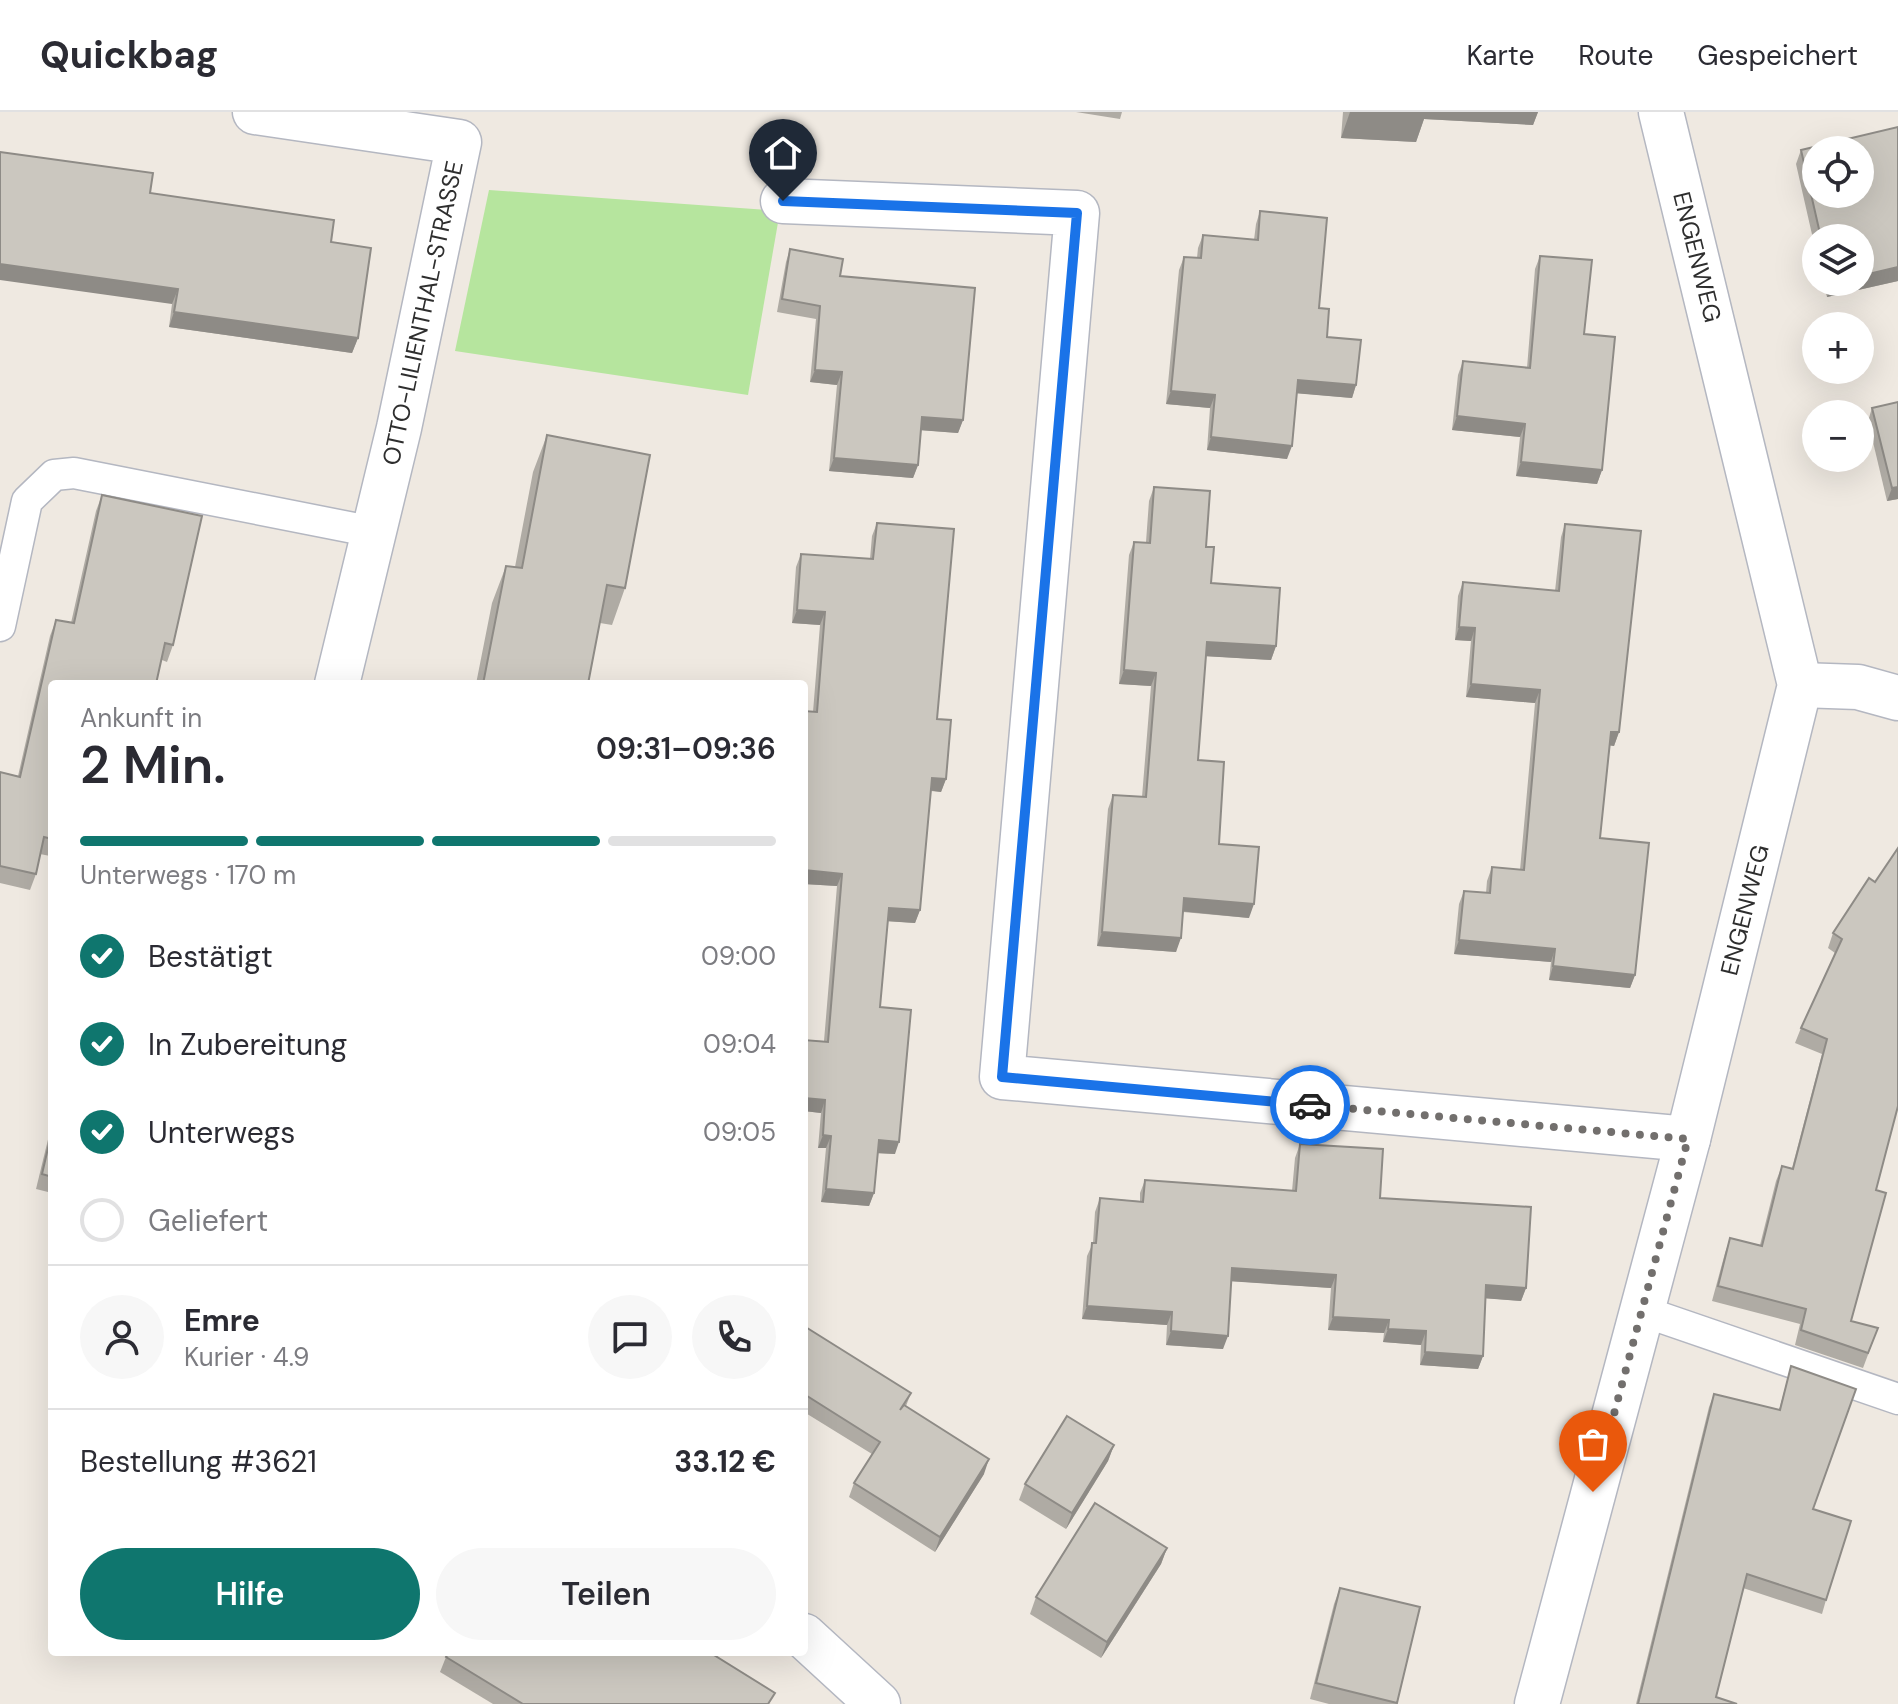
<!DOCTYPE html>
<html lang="de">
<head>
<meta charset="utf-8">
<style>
  body { margin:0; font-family:"DM Sans",sans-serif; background:#f7f7f7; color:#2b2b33; height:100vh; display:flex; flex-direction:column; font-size:30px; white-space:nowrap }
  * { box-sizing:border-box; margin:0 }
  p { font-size:26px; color:#7c7c81 }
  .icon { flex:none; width:44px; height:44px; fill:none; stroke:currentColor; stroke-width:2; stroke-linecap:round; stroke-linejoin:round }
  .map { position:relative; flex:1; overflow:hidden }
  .panel { position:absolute; left:48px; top:568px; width:760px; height:976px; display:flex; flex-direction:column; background:#fff; border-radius:8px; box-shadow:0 8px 32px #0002 }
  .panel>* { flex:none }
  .tools { position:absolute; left:1802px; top:24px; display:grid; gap:16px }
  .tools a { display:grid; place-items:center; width:72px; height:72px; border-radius:50%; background:#fff; box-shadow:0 8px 32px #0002; font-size:40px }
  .pin { position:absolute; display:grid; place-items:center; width:68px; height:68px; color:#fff; margin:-82px -34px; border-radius:50% 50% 50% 0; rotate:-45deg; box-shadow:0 0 8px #0007 }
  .pin .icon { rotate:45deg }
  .courier { position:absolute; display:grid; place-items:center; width:80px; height:80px; margin:-40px; border:6px solid #1a73e8; border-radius:50%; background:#fff; color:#222; box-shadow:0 2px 10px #0007 }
  .summary em { font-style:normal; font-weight:600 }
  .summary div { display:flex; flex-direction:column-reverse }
  .summary { display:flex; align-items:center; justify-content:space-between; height:136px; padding:0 32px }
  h1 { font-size:52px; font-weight:600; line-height:60px }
  .bar { display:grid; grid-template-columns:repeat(4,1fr); gap:12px 8px; align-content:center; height:96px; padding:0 32px }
  .bar i { height:10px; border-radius:6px; background:#e1e1e2 }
  .bar .on { background:#0f766e }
  .bar p { grid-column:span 4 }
  .line { display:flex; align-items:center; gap:20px; padding:0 32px; border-top:2px solid #e1e1e2 }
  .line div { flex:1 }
  .round { display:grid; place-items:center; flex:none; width:84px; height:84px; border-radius:42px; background:#f7f7f7 }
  ol { padding:0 32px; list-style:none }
  li { display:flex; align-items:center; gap:24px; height:88px }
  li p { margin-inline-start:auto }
  li .icon { padding:8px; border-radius:50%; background:#0f766e; color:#fff; stroke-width:4 }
  li:last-child { color:#7c7c81 }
  li i { width:44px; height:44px; border:4px solid #e1e1e2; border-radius:50% }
  .primary-button { display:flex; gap:16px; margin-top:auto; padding:16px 32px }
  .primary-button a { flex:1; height:92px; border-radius:48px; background:#0f766e; color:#fff; font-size:32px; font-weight:600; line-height:92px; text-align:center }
  .primary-button a+a { background:#f7f7f7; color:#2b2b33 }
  header { display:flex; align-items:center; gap:48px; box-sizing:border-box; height:112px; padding:0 40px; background:#fff; border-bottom:2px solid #e1e1e2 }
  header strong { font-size:38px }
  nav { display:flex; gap:44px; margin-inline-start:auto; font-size:28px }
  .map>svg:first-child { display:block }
  .green { fill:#b6e59e }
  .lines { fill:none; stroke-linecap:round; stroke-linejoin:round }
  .service-casing { stroke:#b4b7c1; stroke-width:33 }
  .minor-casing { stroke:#b4b7c1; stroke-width:47 }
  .service { stroke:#fff; stroke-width:30 }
  .minor { stroke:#fff; stroke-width:44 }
  .wall { fill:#afaba4; fill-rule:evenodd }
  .shaded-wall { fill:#8e8b86 }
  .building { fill:#cbc7bf; stroke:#8e8b86; stroke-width:2; fill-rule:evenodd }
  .done { stroke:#726f6d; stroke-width:8; stroke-dasharray:0 14.4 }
  .route { stroke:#1a73e8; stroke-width:10 }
  .labels { text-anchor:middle; stroke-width:6; stroke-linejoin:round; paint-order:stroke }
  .street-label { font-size:24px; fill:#2e2e2e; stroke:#fff }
</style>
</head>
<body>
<header>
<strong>Quickbag</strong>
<nav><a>Karte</a><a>Route</a><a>Gespeichert</a></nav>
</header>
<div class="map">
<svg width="1898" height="1592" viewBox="0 0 1898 1592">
  <rect width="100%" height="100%" fill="#efe9e1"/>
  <path class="green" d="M489,78L780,99L748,283L455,239Z"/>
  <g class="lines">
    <g class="service-casing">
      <g id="service">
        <path d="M0,514L27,389L54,363L74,361L374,420"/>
        <path d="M1642,1199L1898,1287"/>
      </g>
    </g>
    <g class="minor-casing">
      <g id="minor">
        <path d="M255,0L459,30L399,316L337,572"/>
        <path d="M783,89L1077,101L1002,965L1688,1027"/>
        <path d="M1800,573L1858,575L1898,586"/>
        <path d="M804,1524L878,1592"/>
        <path d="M1537,1592L1688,1027L1800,573L1661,0"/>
      </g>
    </g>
    <use href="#service" class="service"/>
    <use href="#minor" class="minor"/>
  </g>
  <g class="wall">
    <path d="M1076,0H1122L1120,7Z"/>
    <path d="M1343,0H1538L1533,13L1424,7L1416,30L1341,26Z"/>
    <path d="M1898,15V169L1827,185L1823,170H1860V126H1816V140L1796,52L1801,38ZM1816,38H1860V82H1816Z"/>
    <path d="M150,81L331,130L358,226L352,241L169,215L172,192Z"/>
    <path d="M1260,99L1319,196L1327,225L1356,273L1352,286L1297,281L1287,347L1207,338L1210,296L1166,292L1179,158L1184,145L1197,146L1198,136L1203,123L1254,128L1256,112Z"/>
    <path d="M790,137L840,164L963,308L958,321L921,318L918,353L913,366L829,359L837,273L810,270L816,207L777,200L786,150Z"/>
    <path d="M1540,144L1584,222L1602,358L1597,372L1516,364L1520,325L1452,318L1458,263L1463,249L1527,256L1535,157Z"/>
    <path d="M1872,296L1898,387L1887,389L1868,309Z"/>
    <path d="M547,323L625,476L612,513L600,511L588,572H476L492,491L506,454L515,455L533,360Z"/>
    <path d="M1154,375L1206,435L1211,471L1276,534L1271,548L1206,544L1198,648L1219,732L1249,806L1183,800L1176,840L1097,834L1108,697L1113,683L1142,685L1151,574L1119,572L1129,443L1134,430H1146L1149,389Z"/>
    <path d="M102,383L173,533L167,550L162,548L52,572V740L50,744L40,742L36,762L30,778L0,771V660L18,664L50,524L56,508L71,511L96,399Z"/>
    <path d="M877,411L937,607L946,667L941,680L931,679L920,798L915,811L888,809L880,895L895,1042L878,1041L874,1081L869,1094L821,1090L826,1036H818L821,1001L804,999V928L824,929L837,774L804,772V599L813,600L820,513L792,511L796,455L801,442L870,447L872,424Z"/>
    <path d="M1565,412L1619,620L1614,634L1610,633L1600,726L1635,863L1630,876L1549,868L1551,850L1454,842L1459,792L1464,779L1486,781L1487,769L1492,755L1520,758L1535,591L1466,585L1471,529L1455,528L1458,484L1463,470L1555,479L1561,425Z"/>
    <path d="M1869,766L1876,1078L1851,1209L1878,1216L1863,1256L1795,1233L1800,1212L1712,1189L1725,1141L1730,1126L1760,1133L1776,1069L1782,1054L1792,1056L1822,942L1795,931L1801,916L1835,841L1828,836L1833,821Z"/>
    <path d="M52,1011V1081L36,1077Z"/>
    <path d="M1300,1032L1380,1086L1526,1176L1521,1189L1485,1186L1483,1244L1478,1257L1420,1253L1421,1233L1383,1230L1384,1221L1328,1218L1331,1176L1231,1169L1223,1237L1166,1233L1167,1213L1082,1207L1087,1144L1093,1131L1095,1100L1100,1086L1140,1089V1081L1145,1068L1292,1079L1295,1046Z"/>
    <path d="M804,1214L911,1281L906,1294L984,1362L935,1440L849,1385L854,1371L872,1342L804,1300Z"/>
    <path d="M1791,1254L1826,1488L1822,1502L1743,1476L1716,1585L1737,1592H1636L1709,1295L1714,1282L1779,1298Z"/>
    <path d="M1114,1333L1108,1349L1066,1417L1019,1388L1025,1372Z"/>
    <path d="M1167,1436L1161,1452L1101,1546L1030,1502L1036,1485Z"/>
    <path d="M1340,1476L1397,1591V1592H1329L1310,1587L1334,1492Z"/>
    <path d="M446,1545L771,1592H493L440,1560Z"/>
  </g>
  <g class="shaded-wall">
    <path d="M1350,0H1538L1533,13L1424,7L1416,30L1341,26Z"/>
    <path d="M0,152L178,177L172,192L0,168Z"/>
    <path d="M1898,155V169L1827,185L1832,171L1860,170V164Z"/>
    <path d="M174,200L358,226L352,241L169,215Z"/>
    <path d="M815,258L842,260L837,273L810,270Z"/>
    <path d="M1298,268L1356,273L1352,286L1293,281Z"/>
    <path d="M1171,279L1215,283L1210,296L1166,292Z"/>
    <path d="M1457,304L1525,312L1520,325L1452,318Z"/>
    <path d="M922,305L963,308L958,321L918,318Z"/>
    <path d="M1211,325L1292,334L1287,347L1207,338Z"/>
    <path d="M834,346L918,353L913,366L829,359Z"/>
    <path d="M1521,350L1602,358L1597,372L1516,364Z"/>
    <path d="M1898,375V387L1887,389L1892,376Z"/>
    <path d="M797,498L825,500L820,513L792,511Z"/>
    <path d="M1459,515L1475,516L1471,529L1455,528Z"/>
    <path d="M1207,530L1276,534L1271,548L1202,544Z"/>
    <path d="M1124,558L1156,561L1151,574L1119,572Z"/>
    <path d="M1471,572L1540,578L1535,591L1466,585Z"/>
    <path d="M1611,620H1619L1614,634L1606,633Z"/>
    <path d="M932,666L946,667L941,680L927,678Z"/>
    <path d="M804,758L842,762L837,774L804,772Z"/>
    <path d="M1184,786L1254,792L1249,806L1179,799Z"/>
    <path d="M889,796L920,798L915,811L884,809Z"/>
    <path d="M1102,820L1181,826L1176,840L1097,834Z"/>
    <path d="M1459,828L1555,837L1551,850L1454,842Z"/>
    <path d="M1553,854L1635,863L1630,876L1549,868Z"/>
    <path d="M804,986L825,988L821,1001L804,999Z"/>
    <path d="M823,1023L831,1024L826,1036H818Z"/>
    <path d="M879,1028L899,1030L895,1042L874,1041Z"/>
    <path d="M826,1077L874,1081L869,1094L821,1090Z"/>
    <path d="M1232,1156L1336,1163L1331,1176L1227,1169Z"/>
    <path d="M1486,1173L1526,1176L1521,1189L1481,1186Z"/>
    <path d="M1087,1194L1172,1200L1167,1213L1082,1207Z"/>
    <path d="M1333,1205L1389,1208L1384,1221L1328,1218Z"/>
    <path d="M1388,1217L1426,1219L1421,1233L1383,1230Z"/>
    <path d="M1171,1219L1228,1224L1223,1237L1166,1233Z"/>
    <path d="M1425,1240L1483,1244L1478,1257L1420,1253Z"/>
    <path d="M1114,1333L1108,1349L1066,1417L1072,1401Z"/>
    <path d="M989,1347L984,1362L935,1440L940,1425Z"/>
    <path d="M1167,1436L1161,1452L1101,1546L1107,1530Z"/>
  </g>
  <g class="building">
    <path d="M1898,15V155L1860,164V126H1821L1801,38ZM1816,38H1860V82H1816Z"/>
    <path d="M0,40L153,61L150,81L334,108L331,130L371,136L358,226L174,200L178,177L0,152Z"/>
    <path d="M1260,99L1327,106L1319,196L1329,197L1327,225L1361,228L1356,273L1298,268L1292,334L1211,325L1215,283L1171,279L1184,145L1201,146L1203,123L1258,128Z"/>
    <path d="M790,137L843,147L840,164L975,176L963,308L922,305L918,353L834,346L842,260L815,258L820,194L782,187Z"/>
    <path d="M1540,144L1592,148L1584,222L1615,225L1602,358L1521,350L1525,312L1457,304L1463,249L1530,256Z"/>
    <path d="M1898,290V375L1892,376L1872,296Z"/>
    <path d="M547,323L650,343L625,476L607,473L588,572H483L506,454L522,456Z"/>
    <path d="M1154,375L1210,379L1206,435H1214L1211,471L1280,476L1276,534L1207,530L1198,648L1224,650L1219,732L1259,735L1254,792L1184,786L1181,826L1102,820L1113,683L1146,685L1156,561L1124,558L1134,430L1150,431Z"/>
    <path d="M102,383L202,404L173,533L165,531L156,572H52V727L44,725L36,762L0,754V660L20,665L56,508L74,511Z"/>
    <path d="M877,411L954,417L937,607L951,608L946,667L932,666L920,798L889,796L880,895L911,898L899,1030L879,1028L874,1081L826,1077L831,1024L823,1023L825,988L804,986V928L828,930L842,762L804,758V599L817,600L825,500L797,498L801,442L873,447Z"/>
    <path d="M1565,412L1641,419L1619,620H1611L1600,726L1649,731L1635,863L1553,854L1555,837L1459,828L1464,779L1490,781L1492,755L1524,758L1540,578L1471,572L1475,516L1459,515L1463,470L1559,479Z"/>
    <path d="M1898,736V994L1876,1078L1886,1081L1851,1209L1878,1216L1868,1241L1801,1218L1806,1197L1718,1174L1730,1126L1762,1134L1782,1054L1793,1057L1827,927L1801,916L1842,827L1833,821L1869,766L1875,770Z"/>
    <path d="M52,1019V1065L42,1062Z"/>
    <path d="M1300,1032L1383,1037L1380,1086L1531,1095L1526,1176L1486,1173L1483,1244L1425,1240L1426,1219L1388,1217L1389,1208L1333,1205L1336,1163L1232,1156L1228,1224L1171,1219L1172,1200L1087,1194L1092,1131H1096L1100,1086L1143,1090L1145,1068L1296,1079Z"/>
    <path d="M804,1214L911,1281L900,1298L904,1293L989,1347L940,1425L854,1371L880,1330L804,1282Z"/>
    <path d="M1791,1254L1856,1277L1813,1397L1851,1409L1826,1488L1747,1462L1716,1585L1737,1592H1638L1714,1282L1780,1298Z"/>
    <path d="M1067,1304L1114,1333L1072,1401L1025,1372Z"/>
    <path d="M1095,1391L1167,1436L1107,1530L1036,1485Z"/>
    <path d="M1340,1476L1420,1495L1397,1591L1316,1571Z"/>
    <path d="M449,1540H709L775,1581L768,1592H523L446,1545Z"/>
  </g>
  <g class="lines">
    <path class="done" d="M1310,993L1688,1027L1593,1380"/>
    <path class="route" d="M783,89L1077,101L1002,965L1310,993"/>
  </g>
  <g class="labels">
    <g class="street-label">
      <text transform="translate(1697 145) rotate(76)" y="8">ENGENWEG</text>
      <text transform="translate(423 201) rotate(-78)" y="8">OTTO-LILIENTHAL-STRASSE</text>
      <text transform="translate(1745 798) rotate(-76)" y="8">ENGENWEG</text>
    </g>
  </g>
</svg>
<div class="tools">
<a><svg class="icon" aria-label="locate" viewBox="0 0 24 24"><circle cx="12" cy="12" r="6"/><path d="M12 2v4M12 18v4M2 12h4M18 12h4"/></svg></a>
<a><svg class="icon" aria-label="layers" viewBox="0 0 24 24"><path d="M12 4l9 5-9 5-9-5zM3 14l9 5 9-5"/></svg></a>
<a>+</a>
<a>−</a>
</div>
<div class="pin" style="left:1593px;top:1380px;background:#ea580c"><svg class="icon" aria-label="bag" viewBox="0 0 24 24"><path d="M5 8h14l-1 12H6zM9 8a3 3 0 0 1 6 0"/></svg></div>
<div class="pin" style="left:783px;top:89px;background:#1f2937"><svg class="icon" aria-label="home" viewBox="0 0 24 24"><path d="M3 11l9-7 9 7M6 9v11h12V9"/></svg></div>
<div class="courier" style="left:1310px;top:993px"><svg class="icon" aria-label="car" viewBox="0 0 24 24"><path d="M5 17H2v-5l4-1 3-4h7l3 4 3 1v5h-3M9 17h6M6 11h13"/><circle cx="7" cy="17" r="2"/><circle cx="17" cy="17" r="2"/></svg></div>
<section class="panel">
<div class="summary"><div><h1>2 Min.</h1><p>Ankunft in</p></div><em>09:31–09:36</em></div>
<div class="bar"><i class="on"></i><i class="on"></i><i class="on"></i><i></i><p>Unterwegs · 170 m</p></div>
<ol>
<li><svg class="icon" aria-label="check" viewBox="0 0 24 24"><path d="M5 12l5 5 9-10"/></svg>Bestätigt<p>09:00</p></li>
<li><svg class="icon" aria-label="check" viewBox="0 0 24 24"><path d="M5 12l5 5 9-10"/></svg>In Zubereitung<p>09:04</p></li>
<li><svg class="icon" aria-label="check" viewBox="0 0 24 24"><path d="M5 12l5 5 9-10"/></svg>Unterwegs<p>09:05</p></li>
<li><i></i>Geliefert</li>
</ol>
<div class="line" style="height:144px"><a class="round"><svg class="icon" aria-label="person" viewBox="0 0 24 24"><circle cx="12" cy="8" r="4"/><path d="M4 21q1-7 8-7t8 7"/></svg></a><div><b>Emre</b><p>Kurier · 4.9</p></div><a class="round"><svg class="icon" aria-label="chat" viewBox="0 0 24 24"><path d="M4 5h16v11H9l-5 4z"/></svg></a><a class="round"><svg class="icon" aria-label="phone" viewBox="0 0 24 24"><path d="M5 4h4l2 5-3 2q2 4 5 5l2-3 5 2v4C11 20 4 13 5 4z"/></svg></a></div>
<div class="line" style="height:104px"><div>Bestellung #3621</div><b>33.12 €</b></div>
<div class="primary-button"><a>Hilfe</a><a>Teilen</a></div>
</section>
</div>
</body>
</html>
